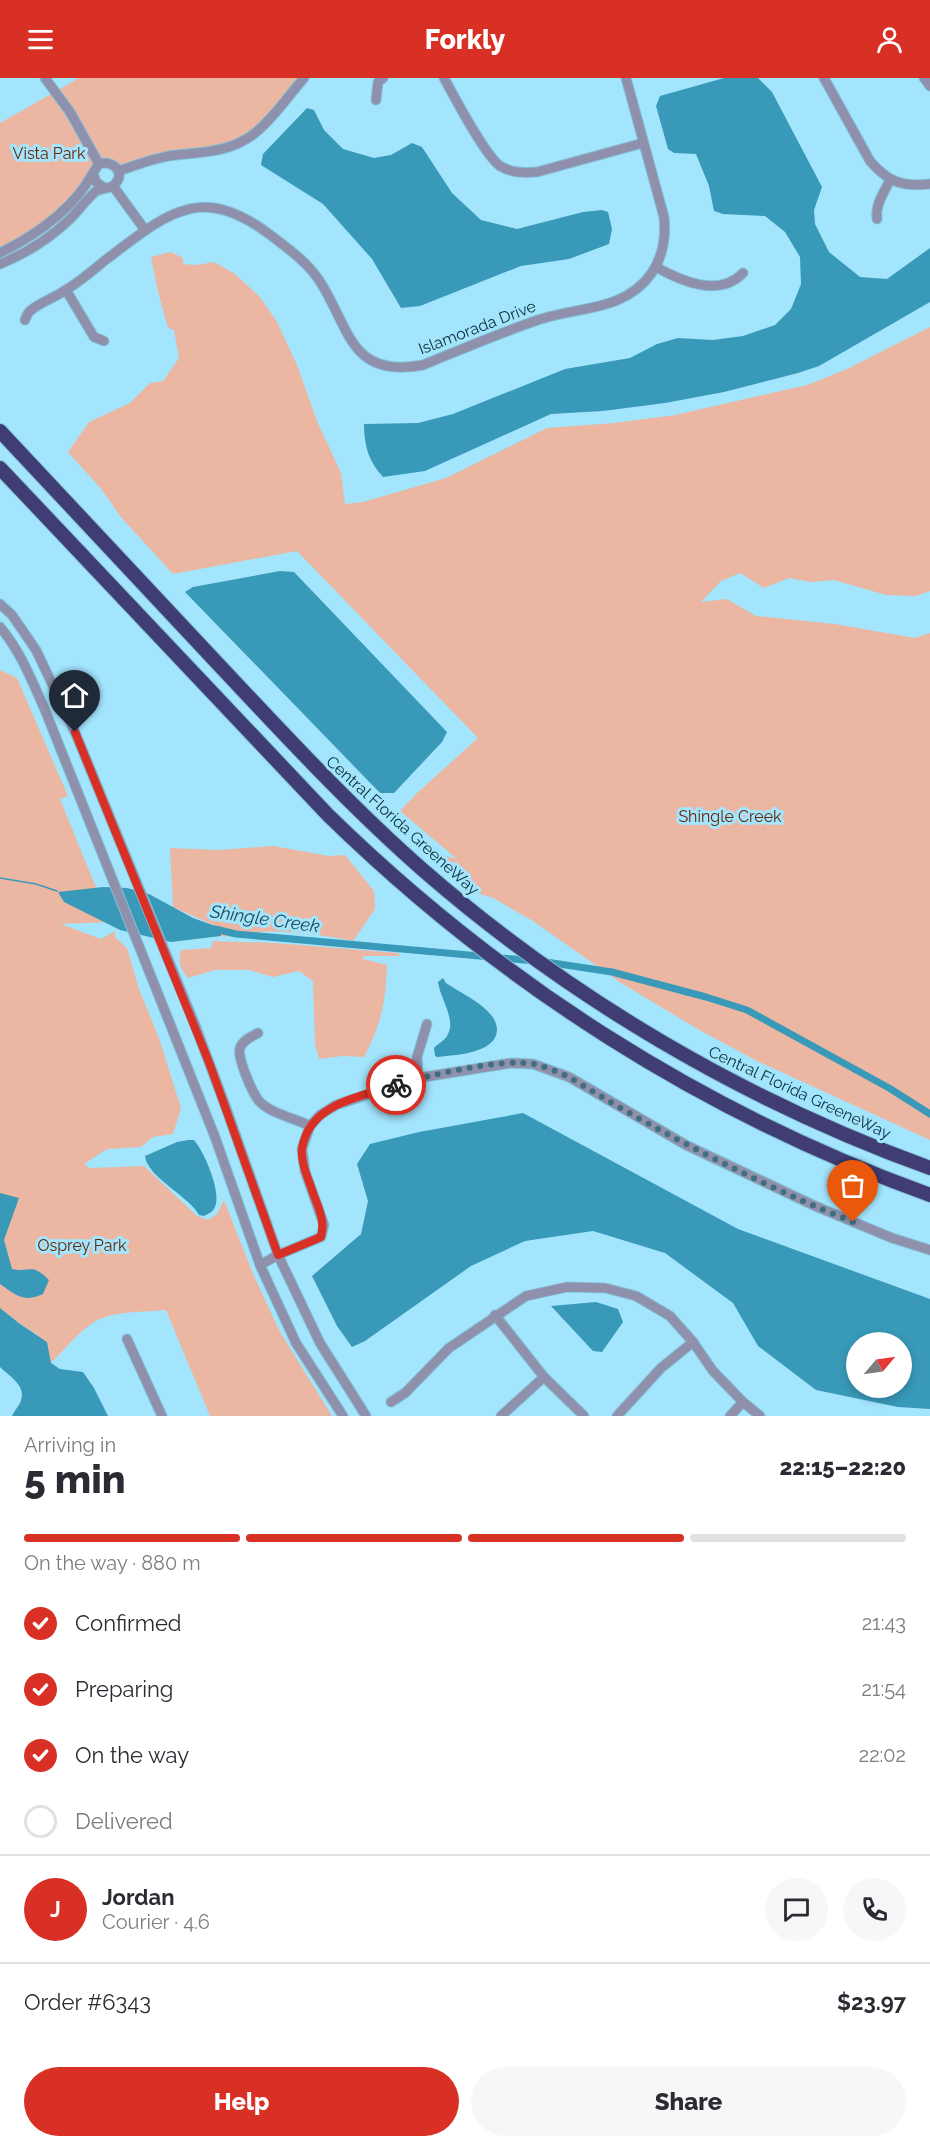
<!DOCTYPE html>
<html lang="en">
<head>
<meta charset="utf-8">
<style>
  body { margin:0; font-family:Raleway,sans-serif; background:#f7f7f7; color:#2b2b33; height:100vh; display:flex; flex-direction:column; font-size:22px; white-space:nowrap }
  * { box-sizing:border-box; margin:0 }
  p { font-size:20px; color:#7c7c81 }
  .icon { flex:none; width:33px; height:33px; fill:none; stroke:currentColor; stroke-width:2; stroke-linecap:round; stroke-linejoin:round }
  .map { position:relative; height:1338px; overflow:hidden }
  .drawer { display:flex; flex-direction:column; background:#fff; flex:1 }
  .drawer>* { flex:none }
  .needle { width:39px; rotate:61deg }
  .fabs { position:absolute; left:846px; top:1254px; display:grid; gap:12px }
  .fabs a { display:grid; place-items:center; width:66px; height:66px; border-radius:50%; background:#fff; box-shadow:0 3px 9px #0003; font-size:30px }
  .pin { position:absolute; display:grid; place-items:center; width:51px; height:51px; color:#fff; margin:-62px -26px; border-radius:50% 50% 50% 0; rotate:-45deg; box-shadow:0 0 6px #0007 }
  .pin .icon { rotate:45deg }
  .courier { position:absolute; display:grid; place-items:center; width:60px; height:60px; margin:-30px; border:4px solid #d93025; border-radius:50%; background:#fff; color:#222; box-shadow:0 2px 8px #0007 }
  .summary em { font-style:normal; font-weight:800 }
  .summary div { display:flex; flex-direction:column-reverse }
  .summary { display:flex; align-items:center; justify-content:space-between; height:102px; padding:0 24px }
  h1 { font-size:39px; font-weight:800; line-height:45px }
  .bar { display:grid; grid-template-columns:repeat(4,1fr); gap:9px 6px; align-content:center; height:72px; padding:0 24px }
  .bar i { height:8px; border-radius:4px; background:#e1e1e2 }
  .bar .on { background:#d93025 }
  .bar p { grid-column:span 4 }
  .line { display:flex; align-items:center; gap:15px; padding:0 24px; border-top:2px solid #e1e1e2 }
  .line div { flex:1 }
  .round { display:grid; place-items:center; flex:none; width:63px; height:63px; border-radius:32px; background:#f7f7f7 }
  ol { padding:0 24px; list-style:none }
  li { display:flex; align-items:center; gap:18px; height:66px }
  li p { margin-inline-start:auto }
  li .icon { padding:6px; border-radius:50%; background:#d93025; color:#fff; stroke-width:4 }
  li:last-child { color:#7c7c81 }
  li i { width:33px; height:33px; border:3px solid #e1e1e2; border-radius:50% }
  .action { display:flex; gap:12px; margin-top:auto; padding:12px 24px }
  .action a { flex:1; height:69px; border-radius:36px; background:#d93025; color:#fff; font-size:24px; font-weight:800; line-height:69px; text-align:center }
  .action a+a { background:#f7f7f7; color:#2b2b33 }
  header { display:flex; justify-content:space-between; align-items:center; height:78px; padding:0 24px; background:#d93025; color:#fff; font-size:27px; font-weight:800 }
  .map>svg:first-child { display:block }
  .green { fill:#ecb7a2 }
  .water { fill:#3999b8; fill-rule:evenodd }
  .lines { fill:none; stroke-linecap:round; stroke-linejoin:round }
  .stream { stroke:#3999b8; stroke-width:1.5 }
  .canal { stroke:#3999b8; stroke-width:7 }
  .minor-casing { stroke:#85c1d6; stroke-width:11 }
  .highway-casing { stroke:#85c1d6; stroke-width:16 }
  .minor { stroke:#8f90ac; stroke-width:9 }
  .highway { stroke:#3f3d74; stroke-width:14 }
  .done { stroke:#406f80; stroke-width:6; stroke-dasharray:0 10.8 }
  .route { stroke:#d93025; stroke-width:8 }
  .labels { text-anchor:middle; stroke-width:6; stroke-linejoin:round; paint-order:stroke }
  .park-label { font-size:16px; fill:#662503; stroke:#a3e5fd }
  .street-label { font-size:16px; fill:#0b303c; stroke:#a3e5fd }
  .water-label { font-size:18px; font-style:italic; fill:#1f4856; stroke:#a3e5fd }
</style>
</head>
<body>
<header><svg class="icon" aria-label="menu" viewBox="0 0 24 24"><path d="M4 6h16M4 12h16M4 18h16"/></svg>Forkly<svg class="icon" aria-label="person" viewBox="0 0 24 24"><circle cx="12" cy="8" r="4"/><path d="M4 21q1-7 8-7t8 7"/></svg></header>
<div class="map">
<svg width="930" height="1338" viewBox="0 0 930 1338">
  <rect width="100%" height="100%" fill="#a3e5fd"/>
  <g class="green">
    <path d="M79,0H304L241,64L176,77L118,93L103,84L64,132L0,175V45Z"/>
    <path d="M171,174L183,180V186L197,187L214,184L235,196L260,219L277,244L297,287L317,343L341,395L345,426L363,424L446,400L547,350L614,345L675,337L807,307L847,291L930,249V513L916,518L886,517L834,502L811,504L789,500L764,510L740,495L721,503L701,524L727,521L756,538L835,546L915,560L930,555V1062L757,983L701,953L621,905L533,843L493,820L477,815L435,780L446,778L457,781L400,733L416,716L478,660L297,473L173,496L120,438L102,412L68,374L89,344L130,325L150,305L163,303L179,280L174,252L168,250L158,214L151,179Z"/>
    <path d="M0,592L17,600L68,718L60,721L110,844L61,846L101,861L115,853V859L127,870L139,911L159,960L181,1030L173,1056L153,1059L141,1069L107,1071L84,1086L89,1090L144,1088L197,1138L208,1142L217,1136L224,1122L254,1198L280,1254L332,1338H210L166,1232C146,1234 113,1233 96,1243C79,1253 65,1271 51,1285L38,1257L20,1246L0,1230Z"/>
    <path d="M273,768L329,778L345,777L374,813L375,831L353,863C322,857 291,852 259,854C246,855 234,860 221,858V852L218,849L173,829L170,770L219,772Z"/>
    <path d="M213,863L275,865L398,875L400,878H363V881L387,887C386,923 381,947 364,979L343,978L319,981L315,966L313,903L299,893L273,899L249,892H215L188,900C180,890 178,884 181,872L211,870Z"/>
  </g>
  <g class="water">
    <path d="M724,0H758L772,14L822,109L814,132L815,146L829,174L860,199L887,201L930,170V224L819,288L798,295L724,314L665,325L603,333L551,336L425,393L383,399C369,384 364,368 364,346L418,345L453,336L565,291L630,280L657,266L678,260L713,262L743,258L775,247L791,231L801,206L800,179L785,154L765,138L723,136L714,133L709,108L696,76L674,75L668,71L656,28L660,18Z"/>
    <path d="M307,30L314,32L324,52L343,71L374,80L391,77L412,65L422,69L452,115L481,142L517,151L583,134L602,132L608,134L612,151L609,166L569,181L521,188L420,228L401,230L372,181L323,126L261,87L263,76Z"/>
    <path d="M280,493L294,494L447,654L442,664L394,715H380L185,514L193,509Z"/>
    <path d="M103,809L127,810L149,816L193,840L218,849L221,852V858L171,864L120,852L64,824L58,814Z"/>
    <path d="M443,900L446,905C461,915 481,924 492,938C495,942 497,947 497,952C496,976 454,977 437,979L435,978L434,970C438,965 445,963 448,956C456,941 440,920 438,904Z"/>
    <path d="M523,1035L738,1151L930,1221V1331L898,1329L816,1312L758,1268L733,1225L665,1175L593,1153L525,1163L471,1188L365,1263L352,1269L337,1248L312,1198L361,1156L368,1123L357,1086L370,1066L419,1054ZM856,1264H902V1310H856Z"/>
    <path d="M188,1062H194C204,1073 222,1115 215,1129C213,1134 208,1136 204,1138L199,1137C189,1118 147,1099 145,1078L177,1064Z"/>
    <path d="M0,1115L19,1120L4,1162L12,1191C31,1195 31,1184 49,1202L43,1216C23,1225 16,1217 0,1206Z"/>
    <path d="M596,1224L618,1231L623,1244L602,1274L593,1273L551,1228Z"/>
    <path d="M0,1230L20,1246L47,1264L51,1285L60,1291L83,1294L94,1310L108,1338H12C14,1333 18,1329 20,1325C28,1308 10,1299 0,1289Z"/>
  </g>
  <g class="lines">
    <path class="stream" d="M0,800L36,806L57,813"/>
    <g class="canal">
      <path d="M215,851L236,856L535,883"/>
      <path d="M546,884L612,894L706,919L747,932L889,1010L930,1036"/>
    </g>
    <g class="minor-casing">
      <g id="minor">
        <path d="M45,0L70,34L99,86"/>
        <path d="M444,0C455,20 484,76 500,88C512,95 523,95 537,94L643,65"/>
        <path d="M824,0L870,83C888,104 902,109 930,106"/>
        <path d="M924,0L930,8"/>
        <path d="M376,22L378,4L383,0"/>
        <path d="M118,93C137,87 156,79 176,77C204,74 231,74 255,55C274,40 288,18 304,0"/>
        <path d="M113,108L145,152"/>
        <path d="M877,141C875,126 884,115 890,102"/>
        <path d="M0,175C36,157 73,132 93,95"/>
        <path d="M0,186C25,176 50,160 70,141C78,133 86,122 95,114C101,109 110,112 115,106C127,94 111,81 99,86L93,95L96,104L103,109"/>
        <path d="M656,189C681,203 719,220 743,195"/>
        <path d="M66,212L94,259L104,263"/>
        <path d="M25,242C25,241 28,235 29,234C38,225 54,220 64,213C80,204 94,191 108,180C169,134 202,104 273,159C290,172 307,184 319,202C350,249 349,301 423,287C460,272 497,256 535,243C575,228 623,235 651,196C663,179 666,159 664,139L626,0"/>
        <path d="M0,526L12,537L36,572L75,654L195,947L225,1027L278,1177L320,1265L366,1338"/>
        <path d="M0,549C21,574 32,603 45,632L215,1059L260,1187L296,1265L343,1338"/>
        <path d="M258,955C251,959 243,962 240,970C237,980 252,1014 259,1023C271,1036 295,1040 310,1048"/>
        <path d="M418,1000L417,979L427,946"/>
        <path d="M260,1187L278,1177L321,1159L324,1147L305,1093L302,1071L310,1048L320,1037L336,1027L418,1000L511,985L533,986L569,999L686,1067L815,1128L892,1160L930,1172"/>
        <path d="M495,1237L544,1299L584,1338"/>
        <path d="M127,1261L162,1338"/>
        <path d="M391,1324L405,1315L449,1270L526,1218L567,1209L605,1210L636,1218L670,1238L693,1264L713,1293L743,1324L760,1338"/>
        <path d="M501,1338L544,1299"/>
        <path d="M617,1338L661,1290L693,1264"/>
        <path d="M730,1338L743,1324"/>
      </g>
    </g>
    <g class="highway-casing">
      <g id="highway">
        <path d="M0,353C73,431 146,509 219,587C285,657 350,728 423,792C571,921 745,1023 930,1090"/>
        <path d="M0,390L328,737C500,905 703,1035 930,1117"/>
      </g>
    </g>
    <use href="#minor" class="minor"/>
    <use href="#highway" class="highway"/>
  </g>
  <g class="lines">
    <path class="done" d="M396,1007C430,997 500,980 534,986C546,989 558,994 569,999C660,1055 754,1104 853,1144"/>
    <path class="route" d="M75,654L210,987L278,1177L321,1159C325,1142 319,1131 313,1115C309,1102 300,1084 302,1070C310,1025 360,1019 396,1007"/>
  </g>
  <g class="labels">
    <g class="park-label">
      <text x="49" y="81">Vista Park</text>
      <text x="730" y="744">Shingle Creek</text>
      <text x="82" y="1173">Osprey Park</text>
    </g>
    <g class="street-label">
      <text transform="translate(477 249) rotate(-21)" y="6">Islamorada Drive</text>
      <text transform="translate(403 747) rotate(42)" y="6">Central Florida GreeneWay</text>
      <text transform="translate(800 1014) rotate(25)" y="6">Central Florida GreeneWay</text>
    </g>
    <g class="water-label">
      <text transform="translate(265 841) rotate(8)" y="6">Shingle Creek</text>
    </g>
  </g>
</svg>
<div class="fabs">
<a><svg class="needle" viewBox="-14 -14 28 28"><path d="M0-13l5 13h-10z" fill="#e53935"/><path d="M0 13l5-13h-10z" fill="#7c7c81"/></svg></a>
</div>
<div class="pin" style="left:853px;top:1144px;background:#ea580c"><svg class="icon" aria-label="bag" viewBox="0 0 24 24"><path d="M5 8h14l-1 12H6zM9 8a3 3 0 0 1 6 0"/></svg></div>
<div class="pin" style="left:75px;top:654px;background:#1f2937"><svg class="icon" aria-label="home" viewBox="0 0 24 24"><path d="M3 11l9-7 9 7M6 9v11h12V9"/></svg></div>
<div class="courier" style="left:396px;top:1007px"><svg class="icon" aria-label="bike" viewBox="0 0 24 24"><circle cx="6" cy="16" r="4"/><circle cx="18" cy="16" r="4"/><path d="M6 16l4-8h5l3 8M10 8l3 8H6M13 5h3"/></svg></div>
</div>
<section class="drawer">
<div class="summary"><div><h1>5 min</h1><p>Arriving in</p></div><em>22:15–22:20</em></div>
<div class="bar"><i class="on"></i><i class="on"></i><i class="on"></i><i></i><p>On the way · 880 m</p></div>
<ol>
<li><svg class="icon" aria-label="check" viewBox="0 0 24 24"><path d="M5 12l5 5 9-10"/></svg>Confirmed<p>21:43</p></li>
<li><svg class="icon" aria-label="check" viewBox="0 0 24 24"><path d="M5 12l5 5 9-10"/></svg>Preparing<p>21:54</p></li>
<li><svg class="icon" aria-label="check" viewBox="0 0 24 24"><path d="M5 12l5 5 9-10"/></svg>On the way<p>22:02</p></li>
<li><i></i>Delivered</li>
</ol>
<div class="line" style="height:108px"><b class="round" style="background:#d93025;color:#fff">J</b><div><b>Jordan</b><p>Courier · 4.6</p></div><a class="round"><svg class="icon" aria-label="chat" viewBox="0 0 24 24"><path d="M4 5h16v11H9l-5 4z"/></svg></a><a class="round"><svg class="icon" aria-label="phone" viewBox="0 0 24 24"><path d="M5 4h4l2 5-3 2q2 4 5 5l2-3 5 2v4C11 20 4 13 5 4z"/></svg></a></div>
<div class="line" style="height:78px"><div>Order #6343</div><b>$23.97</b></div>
<div class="action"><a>Help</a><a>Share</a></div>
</section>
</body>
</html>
